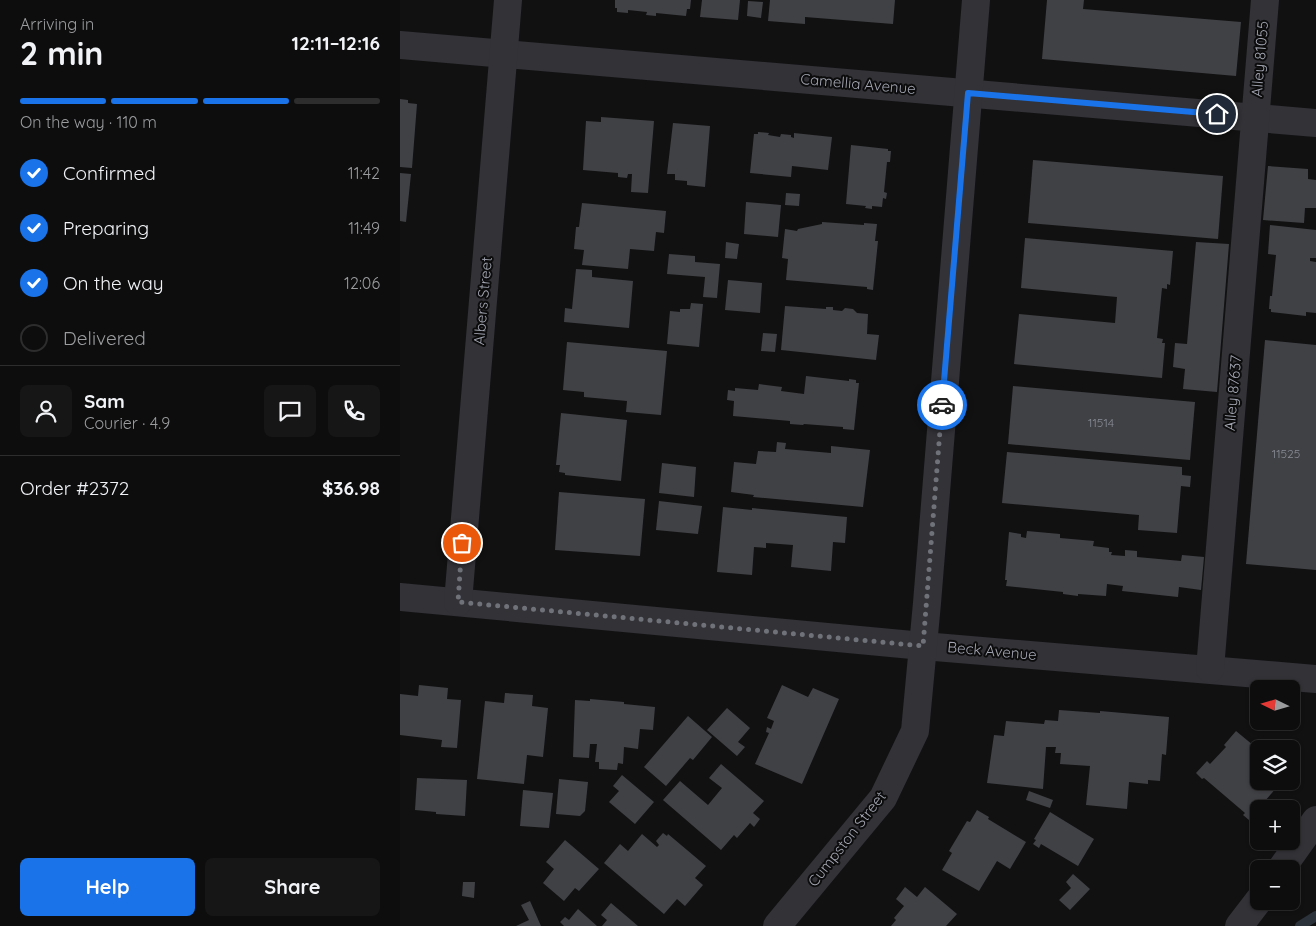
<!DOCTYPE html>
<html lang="en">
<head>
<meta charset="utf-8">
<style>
  body { margin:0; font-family:Quicksand,sans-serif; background:#161617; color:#f1f3f6; height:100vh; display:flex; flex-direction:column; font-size:19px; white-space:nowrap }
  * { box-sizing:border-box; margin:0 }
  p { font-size:16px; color:#9a9c9e }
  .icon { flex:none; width:28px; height:28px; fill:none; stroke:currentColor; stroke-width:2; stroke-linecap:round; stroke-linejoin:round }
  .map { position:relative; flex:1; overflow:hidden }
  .details { display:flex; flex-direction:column; background:#0d0d0e; width:400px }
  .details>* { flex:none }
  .needle { width:32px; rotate:275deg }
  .buttons { position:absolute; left:850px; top:680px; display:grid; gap:10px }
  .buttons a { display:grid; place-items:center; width:50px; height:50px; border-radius:8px; background:#0d0d0e; box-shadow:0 1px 4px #0004,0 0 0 1px #2d2d2e; font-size:25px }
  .pin { position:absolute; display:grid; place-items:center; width:42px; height:42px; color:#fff; margin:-21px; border:2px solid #fff; border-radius:50%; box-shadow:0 1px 5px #0007 }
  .courier { position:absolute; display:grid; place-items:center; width:50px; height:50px; margin:-25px; border:4px solid #1a73e8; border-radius:50%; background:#fff; color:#222; box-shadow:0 1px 6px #0007 }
  .overview em { font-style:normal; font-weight:700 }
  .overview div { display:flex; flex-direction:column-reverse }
  .overview { display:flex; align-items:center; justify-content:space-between; height:85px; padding:0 20px }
  h1 { font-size:32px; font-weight:700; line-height:38px }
  .bar { display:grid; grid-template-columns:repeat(4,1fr); gap:8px 5px; align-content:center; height:60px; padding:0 20px }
  .bar i { height:6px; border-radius:4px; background:#2d2d2e }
  .bar .current { background:#1a73e8 }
  .bar p { grid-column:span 4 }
  .line { display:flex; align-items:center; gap:12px; padding:0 20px; border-top:1px solid #2d2d2e }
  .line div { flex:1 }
  .round { display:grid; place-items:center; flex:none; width:52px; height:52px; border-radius:8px; background:#161617 }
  ol { padding:0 20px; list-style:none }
  li { display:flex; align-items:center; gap:15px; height:55px }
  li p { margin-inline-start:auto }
  li .icon { padding:5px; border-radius:50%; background:#1a73e8; color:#fff; stroke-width:4 }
  li:last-child { color:#9a9c9e }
  li i { width:28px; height:28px; border:2px solid #2d2d2e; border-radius:50% }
  .button { display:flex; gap:10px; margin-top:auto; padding:10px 20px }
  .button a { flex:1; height:58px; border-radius:8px; background:#1a73e8; color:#fff; font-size:20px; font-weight:700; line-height:58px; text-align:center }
  .button a+a { background:#161617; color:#f1f3f6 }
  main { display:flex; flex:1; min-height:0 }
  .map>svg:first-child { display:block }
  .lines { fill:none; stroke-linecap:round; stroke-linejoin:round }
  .stream { stroke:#2b323a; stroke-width:10 }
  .building { fill:#404145 }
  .minor { stroke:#323237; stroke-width:28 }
  .done { stroke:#70727a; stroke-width:5; stroke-dasharray:0 9 }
  .route { stroke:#1a73e8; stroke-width:6 }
  .labels { text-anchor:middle; stroke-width:4; stroke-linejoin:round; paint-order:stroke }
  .number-label { font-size:12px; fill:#8a8d97 }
  .street-label { font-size:15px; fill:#a3a6b2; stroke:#0c0c0d }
</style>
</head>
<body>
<main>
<section class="details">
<div class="overview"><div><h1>2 min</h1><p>Arriving in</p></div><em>12:11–12:16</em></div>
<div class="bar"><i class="current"></i><i class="current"></i><i class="current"></i><i></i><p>On the way · 110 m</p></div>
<ol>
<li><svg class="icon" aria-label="check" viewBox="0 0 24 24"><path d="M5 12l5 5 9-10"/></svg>Confirmed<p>11:42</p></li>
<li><svg class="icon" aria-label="check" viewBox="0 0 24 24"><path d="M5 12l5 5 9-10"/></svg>Preparing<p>11:49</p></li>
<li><svg class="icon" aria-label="check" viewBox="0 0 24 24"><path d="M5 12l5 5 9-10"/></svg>On the way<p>12:06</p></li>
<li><i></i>Delivered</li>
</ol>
<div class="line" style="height:90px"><a class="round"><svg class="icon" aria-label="person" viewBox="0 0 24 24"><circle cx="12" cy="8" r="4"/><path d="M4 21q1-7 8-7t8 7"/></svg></a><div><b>Sam</b><p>Courier · 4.9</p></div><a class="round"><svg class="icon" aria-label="chat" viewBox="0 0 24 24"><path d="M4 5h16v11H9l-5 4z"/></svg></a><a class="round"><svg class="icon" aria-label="phone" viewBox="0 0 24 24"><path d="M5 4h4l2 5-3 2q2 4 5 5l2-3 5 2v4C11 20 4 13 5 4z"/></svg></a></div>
<div class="line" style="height:65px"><div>Order #2372</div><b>$36.98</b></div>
<div class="button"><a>Help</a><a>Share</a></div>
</section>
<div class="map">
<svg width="916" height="926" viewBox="0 0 916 926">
  <rect width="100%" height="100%" fill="#111112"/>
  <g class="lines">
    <path class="stream" d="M900,926L916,916"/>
  </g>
  <g class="building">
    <path d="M215,0H291L290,9H287L286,16L256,13V16L246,15L247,12L228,10V13L217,12V8H215Z"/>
    <path d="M302,0H340L338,20L300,17Z"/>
    <path d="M370,0H495L493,24L405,17V24L368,21Z"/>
    <path d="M647,0H684L683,9L841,22L836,76L642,59Z"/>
    <path d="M348,1L363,2L361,18L347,16Z"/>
    <path d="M0,99L8,100V103L17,104L12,168L0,167Z"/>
    <path d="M201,117L254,121L248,193L231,192L232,174H228L227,178L218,177V173L183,170L186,121L201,122Z"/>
    <path d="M273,123L310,126L305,187L287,185V181L275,180V174H267Z"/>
    <path d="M358,132L369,133L368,135L380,137L381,134L391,135V137L394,138V133L432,137L428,170L392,166L391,177L350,173L354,134H358Z"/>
    <path d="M451,145L488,149V151H491L490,162H487L484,192L487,193L486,199L483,198L482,207L472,206V209L465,208L466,206L446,204Z"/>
    <path d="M633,160L823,176L818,239L628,223Z"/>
    <path d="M868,166L908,169V179L916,180V208H905L904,223L863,220Z"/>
    <path d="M0,173L11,174L6,222L0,221Z"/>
    <path d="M386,193L400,194L399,206L385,205Z"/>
    <path d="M346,202L381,205L378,237L344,234Z"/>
    <path d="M182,203L266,211L264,233L256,232L254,251L230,249L228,269L182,265L184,250L174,249L176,227H179Z"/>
    <path d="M422,222L464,225V223L477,224L475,241H478L473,290L467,289V287L386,280L388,259L382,258L385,229L397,231L398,229L422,224Z"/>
    <path d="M870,225L916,230V258H910V261L916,262V313L906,312V316L871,312V309H869L870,296H872L876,255L868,254Z"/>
    <path d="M625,238L773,251L770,285L767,284V289L762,288L757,338L763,339L762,343H765L762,378L614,364L619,314L715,323L717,297L621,288Z"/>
    <path d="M326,242L339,244L337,259L325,258Z"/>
    <path d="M796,242L829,244L817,392L783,389L785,369L773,367L775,343L787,344Z"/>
    <path d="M269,254L295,256V262L320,264L317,298L303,297L305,277L267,274Z"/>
    <path d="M176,269L192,270V277L233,281L229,328L164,322L165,308L172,309Z"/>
    <path d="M328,280L362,283L360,313L325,310Z"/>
    <path d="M291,303L303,304L299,347L267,344L270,311L280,312V309H290Z"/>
    <path d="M385,306L426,309V307H433V310L442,311L445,308L453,309L457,313L468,314L467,334L479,335L476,360L381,350Z"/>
    <path d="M363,333L377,334L375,352L361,351Z"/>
    <path d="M865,340L916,345V570L846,564Z"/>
    <path d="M167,342L267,351L261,415L226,412L227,401L184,397V392L163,390Z"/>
    <path d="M406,376L449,381V379L456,380V383H459L454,430L443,429V427L404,424L403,425L390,424V421L333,416L334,401L327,400L328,390L335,391V388L358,390L359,384L382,387L381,391L404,394Z"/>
    <path d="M613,386L795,402L790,460L608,444Z"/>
    <path d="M161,413L227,420L221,481L165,475V473L159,472L160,465H156Z"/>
    <path d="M377,442L386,443L385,449L431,453V446L470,450L463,507L353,497L354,495L331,492L334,462L356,464L358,451L376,452Z"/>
    <path d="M607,452L782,467V475L791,476L790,487L781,486L777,533L738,530L739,515L602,503Z"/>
    <path d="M262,463L296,467L294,497L259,493Z"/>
    <path d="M159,492L245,499L240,556L155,550Z"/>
    <path d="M259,501L302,506L298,534L256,530Z"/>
    <path d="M323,507L352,510V508L447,517L445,543L433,542L431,571L391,567L393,545L366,543V548L354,547L352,575L317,572Z"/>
    <path d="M627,531L660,534V538L694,541L693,546L709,548V552H712L711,555L725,556V550L737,551V557L781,561L782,555L804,557L801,590L779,587L778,597L722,591L723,586L707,584L706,596L678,594V596L663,594V592L606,586L607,580H605L609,532L621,534V537L626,538Z"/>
    <path d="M19,685L48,688L47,699L61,700L57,748L41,747L42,740L0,735V694L18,696Z"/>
    <path d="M382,685L408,697L413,688L439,699L402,784L355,764L369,733L366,732L367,727L371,729L374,721L367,718Z"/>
    <path d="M105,693L133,695L132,706L148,708L143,757L127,755L124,784L77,779L85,701L104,703Z"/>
    <path d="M190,699L224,702V704L255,707L253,730L240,729L238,749L224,747L223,764L218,763L217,770L199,769V762H195L197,744H190L189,758L173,757L175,700L190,701Z"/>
    <path d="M327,708L350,728L338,742L345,747L337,756L307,730Z"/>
    <path d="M659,710L700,713V711L769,717L766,755L762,754L760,781L748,780V784L729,782L727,809L686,805L690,766L660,764L661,753H655L656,747H646L643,789L587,783L594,735L604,736L606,721L644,724L645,720L658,721Z"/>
    <path d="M288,716L312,737L293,760L290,758L266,786L244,767Z"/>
    <path d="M836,731L859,750V781H882L849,820L843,815L845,813L804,778L802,779L796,773L807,761L810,764L826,747L824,745Z"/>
    <path d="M321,764L364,801L353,813L360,819L354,827L350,823L337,838L334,835L321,850L263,800L280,781L308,805L322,788L309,778Z"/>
    <path d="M222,775L254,802L235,824L209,802L219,791L213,786Z"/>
    <path d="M17,778L67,780L65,816L36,814V812L15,810Z"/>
    <path d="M159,779L188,782L185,811L180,816L156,814Z"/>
    <path d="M123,790L153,793L149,828L120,826Z"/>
    <path d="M629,791L653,800L650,808L626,800Z"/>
    <path d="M577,810L589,817L588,819L626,842L610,869L597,861L579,891L542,870L552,853L549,851L567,821L570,822Z"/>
    <path d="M650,812L694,839L678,866L641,844L639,848L633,844L636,840L634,839Z"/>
    <path d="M263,833L267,836L268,834L306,866L295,878L303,885L285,906L277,899L264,914L204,863L220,844L228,851L242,834L257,847L259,845L256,841Z"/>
    <path d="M165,840L199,869L179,891L175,888L164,901L143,883L154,869L146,862Z"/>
    <path d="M673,874L690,889L670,910L659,900L671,888L666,882Z"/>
    <path d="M63,882H75L74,898L62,896Z"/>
    <path d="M505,887L517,897L525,887L557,914L546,926H491L496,920L494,918L504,906L496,899Z"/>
    <path d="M130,901L141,926H116L129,920L121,905Z"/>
    <path d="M211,903L238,926H202L207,920L201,915Z"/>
    <path d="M178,909L197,926H164L160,922L165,917L169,920Z"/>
  </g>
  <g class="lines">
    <g class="minor">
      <path d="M0,45L916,123"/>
      <path d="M0,597L523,646L916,679"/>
      <path d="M58,602L108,0"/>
      <path d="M810,669L865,0"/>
      <path d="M881,869L916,820"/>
      <path d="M377,926L483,798L515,731L527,603L576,0"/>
      <path d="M839,926L859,900"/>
    </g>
  </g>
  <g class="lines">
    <path class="done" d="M62,543L58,602L523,646L542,405"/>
    <path class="route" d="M542,405L568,93L817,114"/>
  </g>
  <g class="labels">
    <g class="number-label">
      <text x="701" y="427">11514</text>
      <text x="886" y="458">11525</text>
    </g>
    <g class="street-label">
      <text transform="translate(860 59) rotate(-85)" y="5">Alley 81055</text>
      <text transform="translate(458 84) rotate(5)" y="5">Camellia Avenue</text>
      <text transform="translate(83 301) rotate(-85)" y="5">Albers Street</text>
      <text transform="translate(833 393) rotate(-85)" y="5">Alley 87637</text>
      <text transform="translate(592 651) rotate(5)" y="5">Beck Avenue</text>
      <text transform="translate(447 839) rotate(-52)" y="5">Cumpston Street</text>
    </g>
  </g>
</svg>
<div class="buttons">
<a><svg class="needle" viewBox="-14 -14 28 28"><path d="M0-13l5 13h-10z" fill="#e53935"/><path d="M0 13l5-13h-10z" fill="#9a9c9e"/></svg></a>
<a><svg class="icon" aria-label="layers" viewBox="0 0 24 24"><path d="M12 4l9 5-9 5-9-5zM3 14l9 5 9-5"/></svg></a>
<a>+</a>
<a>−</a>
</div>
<div class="pin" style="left:62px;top:543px;background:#ea580c"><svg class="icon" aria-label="bag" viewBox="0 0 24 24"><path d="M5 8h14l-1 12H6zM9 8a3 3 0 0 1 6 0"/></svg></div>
<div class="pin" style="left:817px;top:114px;background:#1f2937"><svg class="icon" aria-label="home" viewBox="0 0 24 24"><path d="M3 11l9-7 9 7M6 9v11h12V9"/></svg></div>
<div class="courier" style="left:542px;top:405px"><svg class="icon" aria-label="car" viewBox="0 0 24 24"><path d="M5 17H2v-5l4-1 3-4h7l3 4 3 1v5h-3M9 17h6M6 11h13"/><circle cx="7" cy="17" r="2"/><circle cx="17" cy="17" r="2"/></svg></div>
</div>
</main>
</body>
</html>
